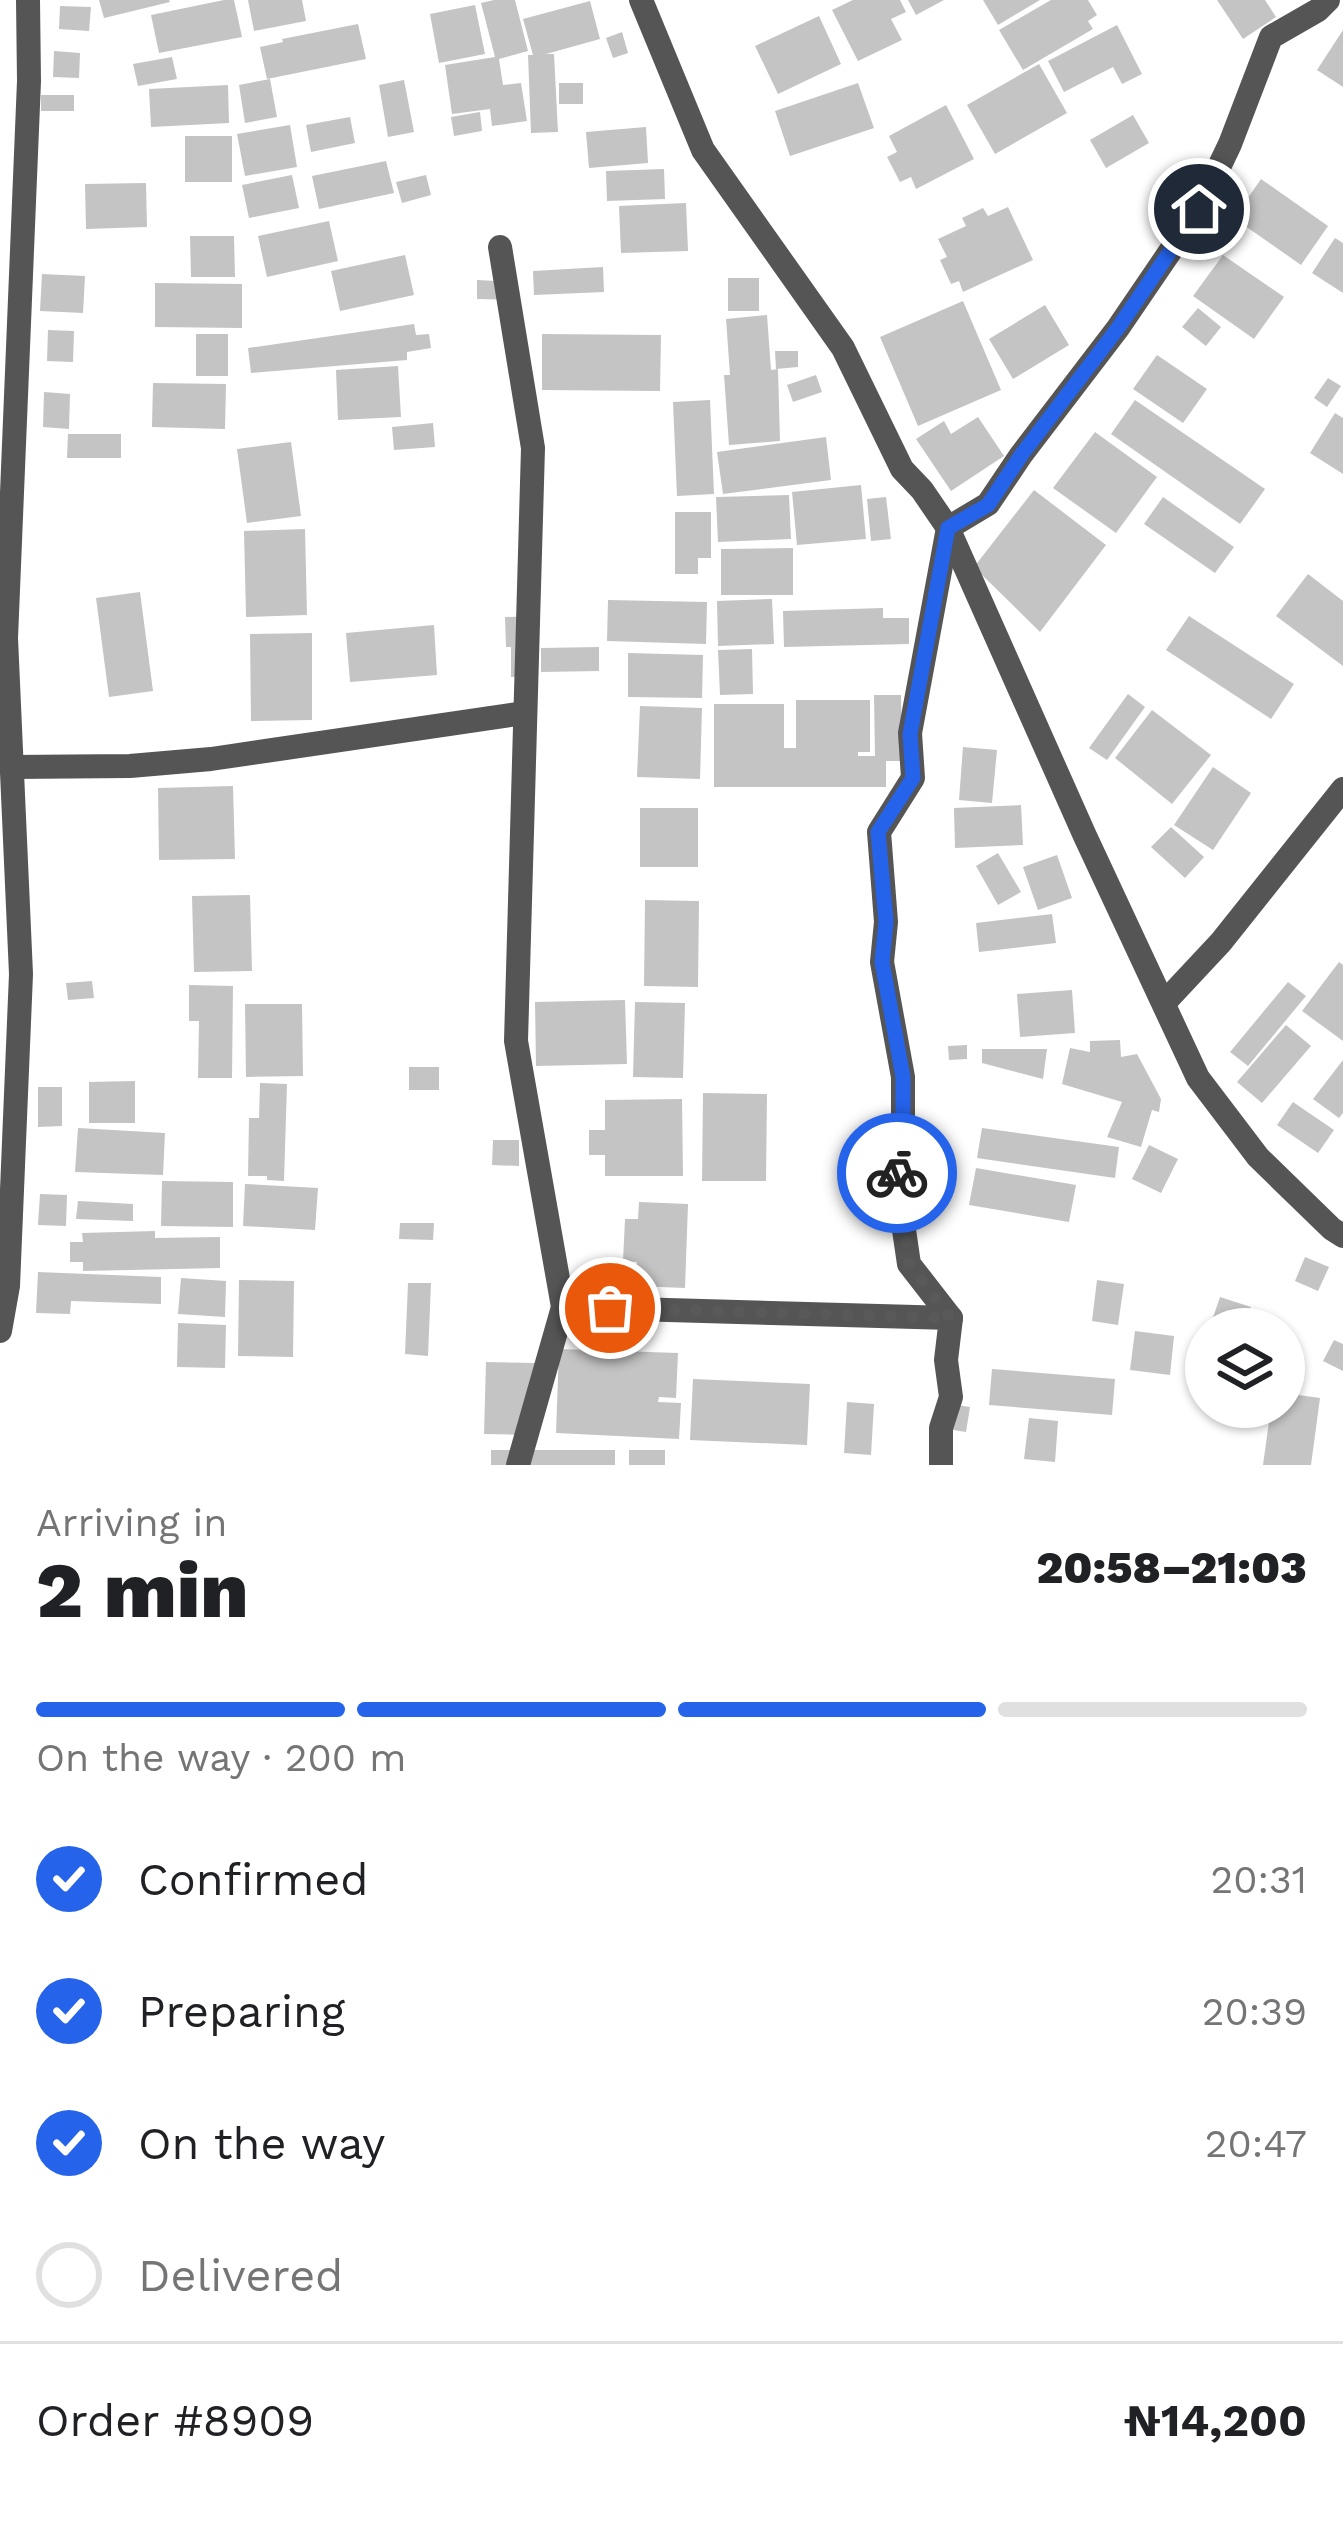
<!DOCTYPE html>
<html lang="en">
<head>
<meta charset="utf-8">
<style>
  body { margin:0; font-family:"Work Sans",sans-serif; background:#f6f6f6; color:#202124; height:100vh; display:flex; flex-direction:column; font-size:45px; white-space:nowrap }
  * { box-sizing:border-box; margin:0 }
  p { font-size:39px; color:#757577 }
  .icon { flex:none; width:66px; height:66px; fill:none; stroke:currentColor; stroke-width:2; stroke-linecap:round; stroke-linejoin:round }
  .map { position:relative; height:1465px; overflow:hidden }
  .side { display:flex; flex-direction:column; background:#fff; flex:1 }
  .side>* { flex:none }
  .tools { position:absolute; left:1185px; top:1308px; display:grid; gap:24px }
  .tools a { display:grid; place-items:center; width:120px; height:120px; border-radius:50%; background:#fff; box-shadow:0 3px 9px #0004; font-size:60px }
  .pin { position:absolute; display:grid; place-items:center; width:102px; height:102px; color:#fff; margin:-51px; border:6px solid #fff; border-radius:50%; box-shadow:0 3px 12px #0007 }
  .courier { position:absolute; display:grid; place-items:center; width:120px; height:120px; margin:-60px; border:9px solid #2563eb; border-radius:50%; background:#fff; color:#222; box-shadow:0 3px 15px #0007 }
  .head em { font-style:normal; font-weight:800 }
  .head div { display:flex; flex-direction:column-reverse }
  .head { display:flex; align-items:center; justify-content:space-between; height:204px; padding:0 36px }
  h1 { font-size:78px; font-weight:800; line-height:90px }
  .bar { display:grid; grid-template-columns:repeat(4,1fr); gap:18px 12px; align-content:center; height:144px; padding:0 36px }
  .bar i { height:15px; border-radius:9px; background:#e0e0e0 }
  .bar .current { background:#2563eb }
  .bar p { grid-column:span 4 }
  .line { display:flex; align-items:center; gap:30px; padding:0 36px; border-top:3px solid #e0e0e0 }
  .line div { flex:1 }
  ol { padding:0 36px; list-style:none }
  li { display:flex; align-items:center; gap:36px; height:132px }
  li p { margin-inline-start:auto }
  li .icon { padding:12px; border-radius:50%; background:#2563eb; color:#fff; stroke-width:4 }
  li:last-child { color:#757577 }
  li i { width:66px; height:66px; border:6px solid #e0e0e0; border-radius:50% }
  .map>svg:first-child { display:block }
  .building { fill:#c4c4c4 }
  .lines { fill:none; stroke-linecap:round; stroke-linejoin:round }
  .street { stroke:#555; stroke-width:24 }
  .done { stroke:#595959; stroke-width:12; stroke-dasharray:0 21.6 }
  .route { stroke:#2563eb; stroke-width:15 }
</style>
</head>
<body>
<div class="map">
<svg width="1343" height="1465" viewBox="0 0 1343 1465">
  <rect width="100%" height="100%" fill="#fff"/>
  <g class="building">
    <path d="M99,0H169L170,2L104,18Z"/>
    <path d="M224,0H234L242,37L159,53L151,15Z"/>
    <path d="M248,0H302L306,21L254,31Z"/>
    <path d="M494,0H515L528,51L499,59L503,85L521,83L527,121L492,126L490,109L452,114L445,65L495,57L481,3Z"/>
    <path d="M853,0H900L906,12L891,19L902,40L858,61L832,10Z"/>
    <path d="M908,0H944L916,15Z"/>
    <path d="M983,0H1040L998,25Z"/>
    <path d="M1051,0H1088L1097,15L1088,21L1093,29L1023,70L999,30Z"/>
    <path d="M1217,0H1265L1276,17L1243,39Z"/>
    <path d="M590,1L600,39L546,54H554L558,132L531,133L528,55H533L523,19Z"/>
    <path d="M475,5L485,54L439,63L430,14Z"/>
    <path d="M60,6L91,7L89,31L59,29Z"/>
    <path d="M819,16L841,64L778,94L755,46Z"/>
    <path d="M358,24L366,59L267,79L260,47L283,42L282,39Z"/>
    <path d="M1117,25L1142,74L1122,84L1113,67L1064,92L1048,61Z"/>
    <path d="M1343,30V87L1317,70Z"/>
    <path d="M622,32L628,53L613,58L606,38Z"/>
    <path d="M54,51L80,53L79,78L53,77Z"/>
    <path d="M172,57L177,79L138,86L133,64Z"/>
    <path d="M1039,64L1067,113L995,154L967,105Z"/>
    <path d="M270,79L277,117L245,123L239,85Z"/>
    <path d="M404,80L414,132L388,137L379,85Z"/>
    <rect x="559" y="83" width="24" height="21"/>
    <path d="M858,83L874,128L790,156L775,111Z"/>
    <path d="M228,85L229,123L151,127L149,89Z"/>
    <rect x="41" y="95" width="33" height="16"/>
    <path d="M946,105L974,159L916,189L911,177L900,182L887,157L897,152L889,136Z"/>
    <path d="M480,112L482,131L454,136L451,117Z"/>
    <path d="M1133,115L1149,143L1106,168L1090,140Z"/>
    <path d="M350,117L355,143L311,152L306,125Z"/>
    <path d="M290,125L297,167L245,176L237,134Z"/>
    <path d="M646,127L648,163L589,168L586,132Z"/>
    <rect x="185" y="136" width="47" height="46"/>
    <path d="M386,161L394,193L319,209L312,176Z"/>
    <path d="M664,169L665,199L607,201L606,171Z"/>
    <path d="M292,175L299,208L249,218L242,185Z"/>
    <path d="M426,175L431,195L402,203L396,182Z"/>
    <path d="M1261,179L1328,226L1301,265L1234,218Z"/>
    <path d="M146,183L147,227L86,229L85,184Z"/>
    <path d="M686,203L688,251L621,253L619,206Z"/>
    <path d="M1008,207L1033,260L963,292L959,281L951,284L940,260L947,257L938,239L966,226L962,218L983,208L988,216Z"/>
    <path d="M329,221L338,261L267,277L258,236Z"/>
    <path d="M190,236H234L235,277H191Z"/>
    <path d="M1335,238L1343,243V293L1312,273Z"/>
    <path d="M405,255L414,295L340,311L331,271Z"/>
    <path d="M1223,255L1284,297L1254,339L1193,296Z"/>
    <path d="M603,267L604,292L534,295L533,271Z"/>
    <path d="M42,274L85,276L83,313L40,311Z"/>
    <rect x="728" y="278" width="31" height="33"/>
    <path d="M477,280L516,282V300L477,299Z"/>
    <path d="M155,283L242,284V328L155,327Z"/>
    <path d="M963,301L1001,390L918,426L880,337Z"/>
    <path d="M1045,305L1069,345L1013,379L989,339Z"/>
    <path d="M1198,308L1221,327L1206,346L1182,327Z"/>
    <path d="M767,315L771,370L778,369L780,441L729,445L724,375H730L726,319Z"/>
    <path d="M414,324L416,335L429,334L431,348L407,352V360L251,373L248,348Z"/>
    <path d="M48,330L74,331L73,362L47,361Z"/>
    <rect x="196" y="334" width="32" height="42"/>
    <path d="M542,334L661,335L660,391L542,390Z"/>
    <path d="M775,351H798V367L776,369Z"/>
    <path d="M1157,355L1207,389L1183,423L1133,389Z"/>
    <path d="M398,366L401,417L338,420L336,370Z"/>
    <path d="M816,375L822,392L793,402L787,385Z"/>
    <path d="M1328,378L1341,386L1327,407L1314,398Z"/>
    <path d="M153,383L226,384L225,429L152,427Z"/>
    <path d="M44,392L70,394L69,429L43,427Z"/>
    <path d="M710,400L714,494L677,496L673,402Z"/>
    <path d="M1135,400L1265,489L1240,524L1111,434Z"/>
    <path d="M1335,413L1343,418V474L1310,453Z"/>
    <path d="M978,417L1004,456L951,491L916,439L944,421L951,434Z"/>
    <path d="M433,423L435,447L394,450L392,427Z"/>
    <path d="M1095,432L1157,477L1116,533L1053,488Z"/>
    <path d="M68,434H121V458H67Z"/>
    <path d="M826,437L831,480L723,494L717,452Z"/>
    <path d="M291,442L301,516L247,523L237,449Z"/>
    <path d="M861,485L866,539L797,545L792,492Z"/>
    <path d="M1034,490L1106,545L1040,632L974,567Z"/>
    <path d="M789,495L791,539L718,542L716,497Z"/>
    <path d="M886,497L891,539L871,541L867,499Z"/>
    <path d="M1163,497L1234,547L1215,573L1144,524Z"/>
    <path d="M675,512H711V558H698V574H675Z"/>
    <path d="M305,529L307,615L246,617L244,531Z"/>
    <path d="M793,548V595H721V549Z"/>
    <path d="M1308,574L1343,601V666L1276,616Z"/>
    <path d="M140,592L153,691L109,697L96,598Z"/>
    <path d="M772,599L774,644L718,646L717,601Z"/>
    <path d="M608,600L707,602L706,644L607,641Z"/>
    <path d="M883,608V618H909V644L784,647L783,611Z"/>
    <path d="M536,616L537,676L511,677V647H506L505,617Z"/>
    <path d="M1189,616L1294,684L1271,719L1166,650Z"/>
    <path d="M434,625L437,675L350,682L346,633Z"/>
    <path d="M312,633V720L251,721L250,634Z"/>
    <path d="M599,647V671L541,672V648Z"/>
    <path d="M752,649L753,694L720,695L718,650Z"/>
    <path d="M628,653L703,655L702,698L628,697Z"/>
    <path d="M1128,694L1145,707L1107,760L1089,748Z"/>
    <path d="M874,695H901L902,761H886V787H714V704H784V748H796V700H870V752H858V756H875Z"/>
    <path d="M640,706L702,708L700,779L637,777Z"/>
    <path d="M1152,710L1211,755L1172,804L1115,758Z"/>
    <path d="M963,747L997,750L992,803L959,800Z"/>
    <path d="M1213,767L1251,793L1213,850L1174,825Z"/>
    <path d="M233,786L235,859L159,860L158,788Z"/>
    <path d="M1021,805L1023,845L955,848L954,808Z"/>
    <rect x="640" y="808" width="58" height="59"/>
    <path d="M1171,827L1204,857L1185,878L1151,847Z"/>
    <path d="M998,853L1021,892L998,905L976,866Z"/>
    <path d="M1057,855L1072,898L1038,910L1023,867Z"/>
    <path d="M250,895L252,971L194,972L192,896Z"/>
    <path d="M645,900L699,901L698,987L644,986Z"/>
    <path d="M1052,914L1056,943L979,952L976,923Z"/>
    <path d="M1339,962L1343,965V1041L1302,1011Z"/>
    <path d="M92,981L94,998L68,1000L66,983Z"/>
    <path d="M1288,982L1306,996L1248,1066L1230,1052Z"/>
    <path d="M189,985L233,986L232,1078H198L199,1021H189Z"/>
    <path d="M1072,990L1075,1033L1020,1037L1017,994Z"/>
    <path d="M625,1000L627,1064L536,1066L535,1002Z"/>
    <path d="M635,1002L685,1003L683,1078L633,1077Z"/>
    <path d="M245,1004H302L303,1076L246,1077Z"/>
    <path d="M1286,1025L1311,1046L1262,1103L1237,1082Z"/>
    <path d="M1120,1040L1121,1057L1137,1054L1161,1099L1159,1112L1152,1110L1141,1147L1107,1137L1122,1102L1062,1084L1070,1048L1090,1052V1041Z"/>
    <path d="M967,1045V1059L949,1060L948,1046Z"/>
    <path d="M982,1049H1047L1043,1079L982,1063Z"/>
    <path d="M1343,1060V1113L1339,1118L1313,1099Z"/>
    <rect x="409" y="1067" width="30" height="23"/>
    <path d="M135,1081V1123H89V1082Z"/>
    <path d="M260,1083L287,1084L284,1181L267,1180V1176H248L249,1118H259Z"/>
    <path d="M38,1087H62V1126L38,1127Z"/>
    <path d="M703,1093L767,1094L766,1181H702Z"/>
    <path d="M682,1099L683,1176H605V1155H589V1130H605V1100Z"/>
    <path d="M1293,1102L1334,1130L1318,1153L1277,1125Z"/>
    <path d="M78,1128L165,1133L163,1175L75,1172Z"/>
    <path d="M982,1128L1119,1147L1115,1178L977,1158Z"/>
    <path d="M493,1140H519V1166L492,1165Z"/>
    <path d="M1149,1145L1178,1159L1161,1193L1132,1179Z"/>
    <path d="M976,1168L1076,1185L1069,1222L969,1205Z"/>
    <path d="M162,1181L233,1182V1227L161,1226Z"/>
    <path d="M245,1184L318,1188L315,1230L243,1226Z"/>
    <path d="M40,1194L67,1195L66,1226L38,1225Z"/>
    <path d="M78,1201L133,1204V1221L76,1219Z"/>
    <path d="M639,1202L688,1204L685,1288L635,1286L637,1262L623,1261L625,1219H638Z"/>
    <path d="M400,1223H434L433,1240L399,1239Z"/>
    <path d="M155,1231V1238L220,1237V1268L83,1271V1262H70V1242H83L82,1233Z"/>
    <path d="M1305,1257L1329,1267L1318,1291L1295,1281Z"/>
    <path d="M38,1272L161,1277V1304L71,1301L70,1314L36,1313Z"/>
    <path d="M181,1278L226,1281L225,1317L178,1314Z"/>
    <path d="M239,1280L294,1281L293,1357L238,1356Z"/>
    <path d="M1097,1280L1124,1284L1118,1325L1092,1321Z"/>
    <path d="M408,1283H431L428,1356L405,1354Z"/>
    <path d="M1220,1297L1251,1307L1244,1329H1209Z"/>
    <path d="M178,1323L226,1325L225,1368L177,1367Z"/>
    <path d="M1135,1331L1174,1336L1170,1375L1130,1370Z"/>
    <path d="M1334,1340L1343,1344V1371L1323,1361Z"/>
    <path d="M559,1349L678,1353L676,1398L659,1397L658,1402L681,1403L679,1439L556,1433Z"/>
    <path d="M486,1362L535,1363L533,1435L484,1434Z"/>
    <path d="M992,1369L1115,1379L1112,1415L989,1405Z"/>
    <path d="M693,1379L810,1384L807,1445L690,1440Z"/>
    <path d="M1284,1393L1320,1398L1311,1465H1263L1271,1407H1284Z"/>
    <path d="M847,1402L874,1404L871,1455L844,1453Z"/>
    <path d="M938,1402L970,1407L966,1432L934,1427Z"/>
    <path d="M1029,1418L1058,1421L1055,1462L1024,1459Z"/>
    <rect x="491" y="1450" width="124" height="15"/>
    <rect x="629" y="1450" width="36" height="15"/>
  </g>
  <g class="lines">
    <g class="street">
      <path d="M641,0L703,150L843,348L902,469L922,490L948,528L1085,836L1198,1078L1258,1157L1332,1229L1343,1236"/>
      <path d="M500,247L533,448L516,1041L563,1307L518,1465"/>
      <path d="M12,767L130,766L211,759L525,713"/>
      <path d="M1164,1003L1221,942L1343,789"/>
      <path d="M563,1307L951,1318L946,1360L951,1397L941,1428V1465"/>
      <path d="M951,1318L909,1264L904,1230L896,1167L903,1114V1077L882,962L886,922L879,832L913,778L910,733L948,528L988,504L1021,455L1118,328L1199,209L1230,144L1271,37L1318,10L1328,0"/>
      <path d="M0,1331L8,1286L21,974L6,638L29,81L28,0"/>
    </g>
  </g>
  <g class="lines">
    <path class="done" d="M610,1308L951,1318L909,1264L897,1173"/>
    <path class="route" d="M897,1173L903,1114V1077L882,962L886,922L878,832L913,778L910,734L948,528L988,505L1022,454L1118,328L1199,209"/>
  </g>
</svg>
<div class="tools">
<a><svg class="icon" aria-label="layers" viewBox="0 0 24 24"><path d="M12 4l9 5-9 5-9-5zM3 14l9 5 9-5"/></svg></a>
</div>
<div class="pin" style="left:610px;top:1308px;background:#ea580c"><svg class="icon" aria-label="bag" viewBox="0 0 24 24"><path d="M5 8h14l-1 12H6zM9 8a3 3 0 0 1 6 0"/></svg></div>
<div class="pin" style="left:1199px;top:209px;background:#1f2937"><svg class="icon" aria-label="home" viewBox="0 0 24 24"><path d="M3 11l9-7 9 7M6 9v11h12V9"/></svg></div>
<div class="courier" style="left:897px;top:1173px"><svg class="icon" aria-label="bike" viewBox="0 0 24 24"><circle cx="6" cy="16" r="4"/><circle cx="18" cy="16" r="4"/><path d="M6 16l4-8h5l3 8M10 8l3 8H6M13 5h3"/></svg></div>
</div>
<section class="side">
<div class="head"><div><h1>2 min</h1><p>Arriving in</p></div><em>20:58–21:03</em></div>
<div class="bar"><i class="current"></i><i class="current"></i><i class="current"></i><i></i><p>On the way · 200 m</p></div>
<ol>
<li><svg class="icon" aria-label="check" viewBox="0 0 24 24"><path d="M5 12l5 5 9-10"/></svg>Confirmed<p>20:31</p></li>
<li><svg class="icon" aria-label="check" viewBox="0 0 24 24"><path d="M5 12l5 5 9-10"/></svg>Preparing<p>20:39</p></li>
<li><svg class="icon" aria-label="check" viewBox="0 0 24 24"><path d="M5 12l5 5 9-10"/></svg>On the way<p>20:47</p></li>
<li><i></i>Delivered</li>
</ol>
<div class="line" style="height:156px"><div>Order #8909</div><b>₦14,200</b></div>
</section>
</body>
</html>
